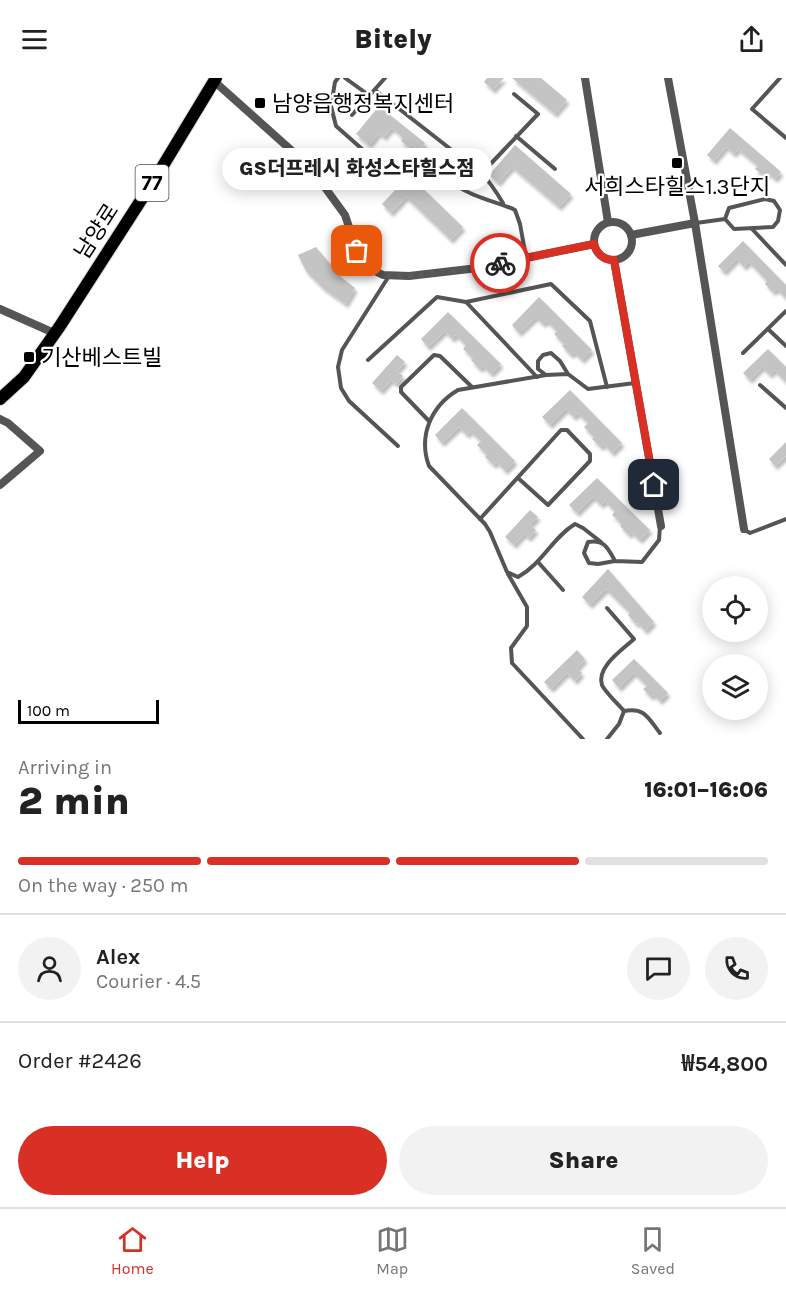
<!DOCTYPE html>
<html lang="en">
<head>
<meta charset="utf-8">
<style>
  body { margin:0; font-family:Karla,"Noto Sans KR",sans-serif; background:#f2f2f2; color:#222; height:100vh; display:flex; flex-direction:column; font-size:22px; white-space:nowrap }
  * { box-sizing:border-box; margin:0 }
  p { font-size:20px; color:#767676 }
  .icon { flex:none; width:33px; height:33px; fill:none; stroke:currentColor; stroke-width:2; stroke-linecap:round; stroke-linejoin:round }
  .map { position:relative; height:661px; overflow:hidden }
  .details { display:flex; flex-direction:column; background:#fff; flex:1 }
  .details>* { flex:none }
  .buttons { position:absolute; left:702px; top:498px; display:grid; gap:12px }
  .buttons a { display:grid; place-items:center; width:66px; height:66px; border-radius:50%; background:#fff; box-shadow:0 3px 15px #0003; font-size:30px }
  .scale { position:absolute; left:18px; bottom:15px; width:141px; box-sizing:border-box; padding-left:6px; border:3px solid #000; border-top:0; font-size:16px; line-height:21px; white-space:nowrap; color:#000; -webkit-text-stroke:4px #fff; paint-order:stroke }
  .pin { position:absolute; display:grid; place-items:center; width:51px; height:51px; color:#fff; margin:-26px; border-radius:12px; box-shadow:0 3px 9px #0006 }
  .courier { position:absolute; display:grid; place-items:center; width:60px; height:60px; margin:-30px; border:4px solid #d93025; border-radius:50%; background:#fff; color:#222; box-shadow:0 2px 8px #0007 }
  .bubble { position:absolute; height:42px; border-radius:21px; background:#fff; box-shadow:0 3px 15px #0003; font-size:20px; font-weight:800; line-height:42px; text-align:center }
  .head em { font-style:normal; font-weight:800 }
  .head div { display:flex; flex-direction:column-reverse }
  .head { display:flex; align-items:center; justify-content:space-between; height:102px; padding:0 18px }
  h1 { font-size:39px; font-weight:800; line-height:45px }
  .bar { display:grid; grid-template-columns:repeat(4,1fr); gap:9px 6px; align-content:center; height:72px; padding:0 18px }
  .bar i { height:8px; border-radius:4px; background:#e0e0e0 }
  .bar .on { background:#d93025 }
  .bar p { grid-column:span 4 }
  .line { display:flex; align-items:center; gap:15px; padding:0 18px; border-top:2px solid #e0e0e0 }
  .line div { flex:1 }
  .round { display:grid; place-items:center; flex:none; width:63px; height:63px; border-radius:32px; background:#f2f2f2 }
  .action { display:flex; gap:12px; margin-top:auto; padding:12px 18px }
  .action a { flex:1; height:69px; border-radius:36px; background:#d93025; color:#fff; font-size:24px; font-weight:800; line-height:69px; text-align:center }
  .action a+a { background:#f2f2f2; color:#222 }
  header { display:flex; justify-content:space-between; align-items:center; height:78px; padding:0 18px; background:#fff; font-size:27px; font-weight:800 }
  .dock { display:flex; justify-content:space-around; align-items:center; height:84px; border-top:2px solid #e0e0e0; background:#fff; font-size:16px; color:#767676 }
  .dock a { display:grid; justify-items:center; gap:3px }
  .dock .on { color:#d93025 }
  .map>svg:first-child { display:block }
  .building { fill:#c4c4c4; filter:url(#shadow) }
  .lines { fill:none; stroke-linecap:round; stroke-linejoin:round }
  .primary-casing { stroke:#dbdbdb; stroke-width:14 }
  .lane { stroke:#555; stroke-width:4 }
  .street { stroke:#555; stroke-width:8 }
  .primary { stroke:#000; stroke-width:12 }
  .done { stroke:#595959; stroke-width:6; stroke-dasharray:0 10.8 }
  .route { stroke:#d93025; stroke-width:8 }
  .poi-dot { fill:#000; stroke:#fff; stroke-width:2 }
  .labels { text-anchor:middle; stroke-width:4.5; stroke-linejoin:round; paint-order:stroke }
  .shield { fill:#fff; stroke:#4c4c4c; stroke-width:1.5 }
  .shield-label { font-size:21px; font-weight:bold; fill:#000 }
  .poi-label { font-size:22px; fill:#000; stroke:#fff; text-anchor:start }
  .street-label { font-size:22px; fill:#000; stroke:#fff }
</style>
</head>
<body>
<header><svg class="icon" aria-label="menu" viewBox="0 0 24 24"><path d="M4 6h16M4 12h16M4 18h16"/></svg>Bitely<svg class="icon" aria-label="share" viewBox="0 0 24 24"><path d="M12 15V3M7 8l5-5 5 5M5 13v7h14v-7"/></svg></header>
<div class="map">
<svg width="786" height="661" viewBox="0 0 786 661">
  <defs>
    <filter id="shadow"><feDropShadow dx="2.5" dy="4" stdDeviation="1.5" flood-color="#0004"/></filter>
  </defs>
  <rect width="100%" height="100%" fill="#fff"/>
  <g class="building">
    <path d="M487,0H504L493,12L484,4Z"/>
    <path d="M512,0H541L567,22L555,36Z"/>
    <path d="M379,28L425,65L419,72L411,66L409,69L401,63L403,60L392,50L384,59L379,55L369,67L356,56Z"/>
    <path d="M730,50L781,94L775,101L768,95L765,99L755,91L758,88L738,71L734,76L726,69L714,83L707,77Z"/>
    <path d="M515,67L571,116L559,129L512,89L498,105L489,97Z"/>
    <path d="M409,97L463,149L451,162L406,119L391,135L382,126Z"/>
    <path d="M743,163L786,207V220L777,211L773,214L765,206L767,203L749,184L744,189L737,181L724,194L718,188Z"/>
    <path d="M316,169L341,199L355,210L346,226L323,210L306,193L298,177Z"/>
    <path d="M539,219L592,272L582,282L574,274L571,277L562,268L564,266L554,256L557,253L547,243L543,246L536,239L519,255L512,247Z"/>
    <path d="M448,234L501,286L491,296L483,288L480,291L471,282L473,280L463,271L466,267L456,257L452,261L445,253L428,269L421,261Z"/>
    <path d="M768,271L786,289V304L774,292L770,297L762,289L750,302L743,295Z"/>
    <path d="M397,277L405,284L397,293L403,298L396,306L391,302L381,313L372,305Z"/>
    <path d="M570,312L622,365L612,375L604,366L601,369L592,361L594,359L584,349L588,345L578,335L574,339L566,331L550,347L542,339Z"/>
    <path d="M462,330L515,383L505,393L497,384L494,387L485,379L487,377L477,367L481,363L470,353L467,357L459,349L442,365L435,357Z"/>
    <path d="M786,364V378L775,388L769,381Z"/>
    <path d="M597,400L650,452L640,462L631,454L629,457L620,448L622,446L612,437L615,433L605,423L601,427L593,419L577,435L569,427Z"/>
    <path d="M530,432L538,439L530,447L536,452L529,460L524,456L514,467L505,459Z"/>
    <path d="M608,491L654,544L645,553L638,545L636,546L628,537L630,535L606,511L590,527L582,519Z"/>
    <path d="M577,572L585,581L577,590L582,595L575,603L567,595L551,611L544,604Z"/>
    <path d="M634,581L668,615L660,623L653,616L651,619L643,611L647,608L634,595L619,610L612,602Z"/>
  </g>
  <g class="lines">
    <g class="primary-casing">
      <path id="primary" d="M0,321L24,299L60,248L161,91L216,0"/>
    </g>
    <g class="lane">
      <path d="M338,0L335,4L331,28L336,48L379,86L450,83L455,79C477,83 492,107 503,125"/>
      <path d="M345,0L370,18"/>
      <path d="M780,0L752,31L786,60"/>
      <path d="M375,12L462,80"/>
      <path d="M352,37L385,0"/>
      <path d="M516,58L555,91"/>
      <path d="M450,83C439,115 494,121 515,132L520,146L526,179"/>
      <path d="M481,96L538,36L514,16"/>
      <path d="M765,121L774,123L780,132L778,143L773,149L734,151L725,141L729,130Z"/>
      <path d="M696,145L725,141"/>
      <path d="M752,151L786,187"/>
      <path d="M389,198L342,272L338,289L341,310L349,323L398,368"/>
      <path d="M467,225L537,299"/>
      <path d="M768,251L786,268"/>
      <path d="M743,275L786,233"/>
      <path d="M368,282L437,219L466,224L551,206L590,243L607,309"/>
      <path d="M568,296L560,283L551,275L543,277L538,283V291L546,297L568,296L588,311L635,305"/>
      <path d="M546,297L458,312C431,328 418,358 429,388L485,446L490,454L507,494L518,499C543,485 552,460 575,446L583,450L601,464"/>
      <path d="M760,307L786,330"/>
      <path d="M429,343L401,314V309L434,277L440,278L472,309"/>
      <path d="M480,441L561,352H567L590,376V383L548,427L518,400"/>
      <path d="M745,452L750,455L786,441"/>
      <path d="M615,483C608,470 604,461 588,464L584,475L589,485L598,486L615,483L642,484L659,462L660,448"/>
      <path d="M538,484L563,512"/>
      <path d="M508,496L527,529V548L511,570L512,585L583,661"/>
      <path d="M607,530L634,561C623,571 596,589 602,607C605,614 619,627 624,633C645,629 648,640 660,655"/>
      <path d="M607,661L619,646L624,633"/>
    </g>
    <g class="street">
      <path d="M585,0L608,144"/>
      <path d="M668,0L695,145L744,451"/>
      <path d="M215,4L310,89L345,137L357,173L365,188L383,197L409,198L478,190L594,166"/>
      <circle cx="613" cy="163" r="19"/>
      <path d="M631,157L695,145"/>
      <path d="M614,182L661,448"/>
      <path d="M0,231L54,255"/>
      <path d="M0,341L8,345L40,373L0,407"/>
    </g>
    <use href="#primary" class="primary"/>
  </g>
  <g class="lines">
    <path class="done" d="M357,173L365,188L383,197L409,198L478,190L500,185"/>
    <path class="route" d="M500,185L594,166C597,176 603,182 614,182L654,407"/>
  </g>
  <g class="poi-dot">
    <rect x="254" y="19" width="12" height="12" rx="3"/>
    <rect x="671" y="79" width="12" height="12" rx="3"/>
    <rect x="23" y="273" width="12" height="12" rx="3"/>
  </g>
  <g class="labels">
    <rect class="shield" x="135.5" y="87" width="33" height="36" rx="4.5"/>
    <g class="shield-label">
      <text x="152" y="112">77</text>
    </g>
    <g class="poi-label">
      <text x="272" y="33">남양읍행정복지센터</text>
      <text x="677" y="116" text-anchor="middle">서희스타힐스1.3단지</text>
      <text x="41" y="287">기산베스트빌</text>
    </g>
    <g class="street-label">
      <text transform="translate(96 153) rotate(-57)" y="8">남양로</text>
    </g>
  </g>
</svg>
<div class="buttons">
<a><svg class="icon" aria-label="locate" viewBox="0 0 24 24"><circle cx="12" cy="12" r="6"/><path d="M12 2v4M12 18v4M2 12h4M18 12h4"/></svg></a>
<a><svg class="icon" aria-label="layers" viewBox="0 0 24 24"><path d="M12 4l9 5-9 5-9-5zM3 14l9 5 9-5"/></svg></a>
</div>
<div class="scale">100 m</div>
<div class="pin" style="left:357px;top:173px;background:#ea580c"><svg class="icon" aria-label="bag" viewBox="0 0 24 24"><path d="M5 8h14l-1 12H6zM9 8a3 3 0 0 1 6 0"/></svg></div>
<div class="pin" style="left:654px;top:407px;background:#1f2937"><svg class="icon" aria-label="home" viewBox="0 0 24 24"><path d="M3 11l9-7 9 7M6 9v11h12V9"/></svg></div>
<div class="courier" style="left:500px;top:185px"><svg class="icon" aria-label="bike" viewBox="0 0 24 24"><circle cx="6" cy="16" r="4"/><circle cx="18" cy="16" r="4"/><path d="M6 16l4-8h5l3 8M10 8l3 8H6M13 5h3"/></svg></div>
<div class="bubble" style="left:222px;top:70px;width:270px">GS더프레시 화성스타힐스점</div>
</div>
<section class="details">
<div class="head"><div><h1>2 min</h1><p>Arriving in</p></div><em>16:01–16:06</em></div>
<div class="bar"><i class="on"></i><i class="on"></i><i class="on"></i><i></i><p>On the way · 250 m</p></div>
<div class="line" style="height:108px"><a class="round"><svg class="icon" aria-label="person" viewBox="0 0 24 24"><circle cx="12" cy="8" r="4"/><path d="M4 21q1-7 8-7t8 7"/></svg></a><div><b>Alex</b><p>Courier · 4.5</p></div><a class="round"><svg class="icon" aria-label="chat" viewBox="0 0 24 24"><path d="M4 5h16v11H9l-5 4z"/></svg></a><a class="round"><svg class="icon" aria-label="phone" viewBox="0 0 24 24"><path d="M5 4h4l2 5-3 2q2 4 5 5l2-3 5 2v4C11 20 4 13 5 4z"/></svg></a></div>
<div class="line" style="height:78px"><div>Order #2426</div><b>₩54,800</b></div>
<div class="action"><a>Help</a><a>Share</a></div>
</section>
<nav class="dock">
<a class="on"><svg class="icon" aria-label="home" viewBox="0 0 24 24"><path d="M3 11l9-7 9 7M6 9v11h12V9"/></svg>Home</a>
<a><svg class="icon" aria-label="map" viewBox="0 0 24 24"><path d="M3 6l6-2 6 2 6-2v14l-6 2-6-2-6 2zM9 4v14M15 6v14"/></svg>Map</a>
<a><svg class="icon" aria-label="saved" viewBox="0 0 24 24"><path d="M7 4h10v16l-5-4-5 4z"/></svg>Saved</a>
</nav>
</body>
</html>
